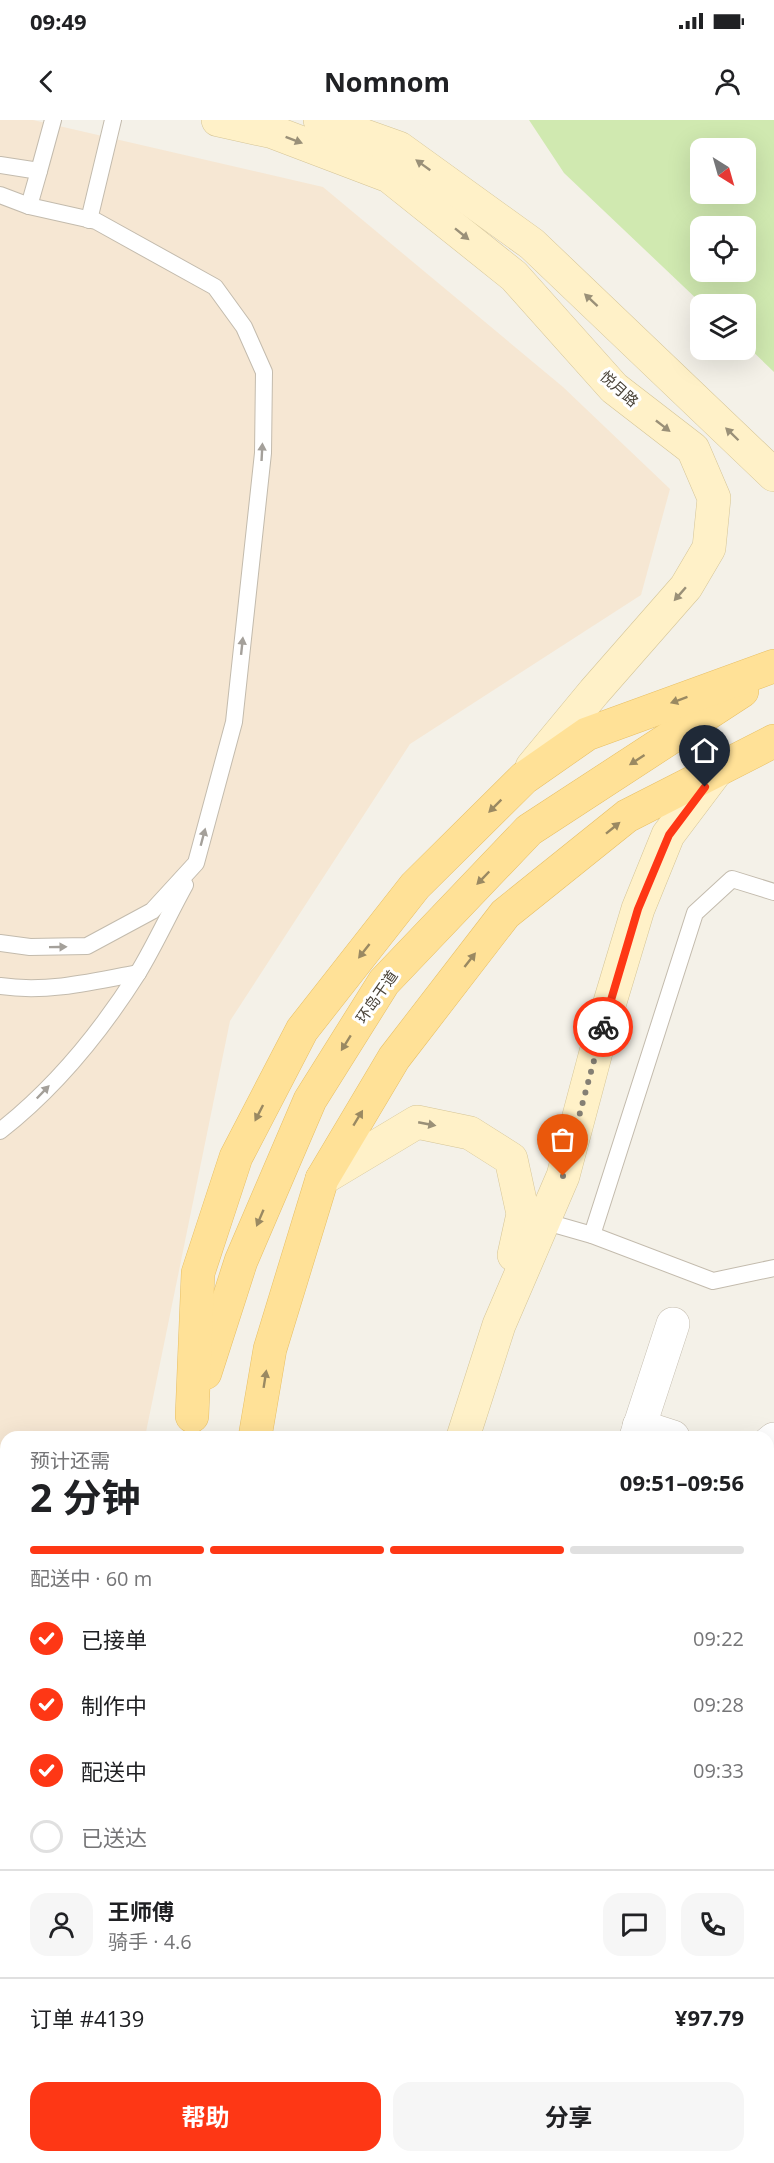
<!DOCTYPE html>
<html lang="zh">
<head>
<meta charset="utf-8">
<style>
  body { margin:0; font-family:"Open Sans","Noto Sans SC",sans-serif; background:#f6f6f6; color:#202124; height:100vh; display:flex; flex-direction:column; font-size:22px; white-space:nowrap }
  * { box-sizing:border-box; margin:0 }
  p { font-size:20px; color:#757577 }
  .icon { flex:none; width:33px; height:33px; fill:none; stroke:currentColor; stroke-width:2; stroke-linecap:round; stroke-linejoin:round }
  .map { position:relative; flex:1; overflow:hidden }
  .side { position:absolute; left:0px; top:1311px; width:774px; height:732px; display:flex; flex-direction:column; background:#fff; border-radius:18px 18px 0 0; box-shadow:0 6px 24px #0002 }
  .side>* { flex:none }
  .needle { width:39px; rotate:143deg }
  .controls { position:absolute; left:690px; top:18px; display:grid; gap:12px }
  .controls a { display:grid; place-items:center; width:66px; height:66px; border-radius:12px; background:#fff; box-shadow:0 6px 24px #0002; font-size:30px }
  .pin { position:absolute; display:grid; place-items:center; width:51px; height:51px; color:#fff; margin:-62px -26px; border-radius:50% 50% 50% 0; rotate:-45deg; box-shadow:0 0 6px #0007 }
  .pin .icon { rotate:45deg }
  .courier { position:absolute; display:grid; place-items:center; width:60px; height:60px; margin:-30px; border:4px solid #fe3715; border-radius:50%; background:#fff; color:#222; box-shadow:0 2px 8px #0007 }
  .headline em { font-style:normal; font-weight:700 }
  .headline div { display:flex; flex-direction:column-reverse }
  .headline { display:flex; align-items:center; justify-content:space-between; height:102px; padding:0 30px }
  h1 { font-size:39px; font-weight:700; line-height:45px }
  .bar { display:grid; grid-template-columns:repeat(4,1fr); gap:9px 6px; align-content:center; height:72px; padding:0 30px }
  .bar i { height:8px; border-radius:4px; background:#e0e0e0 }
  .bar .selected { background:#fe3715 }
  .bar p { grid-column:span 4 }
  .line { display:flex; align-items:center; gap:15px; padding:0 30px; border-top:2px solid #e0e0e0 }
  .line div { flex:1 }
  .round { display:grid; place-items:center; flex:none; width:63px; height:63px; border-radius:18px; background:#f6f6f6 }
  ol { padding:0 30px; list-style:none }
  li { display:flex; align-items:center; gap:18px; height:66px }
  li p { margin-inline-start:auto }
  li .icon { padding:6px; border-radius:50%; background:#fe3715; color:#fff; stroke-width:4 }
  li:last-child { color:#757577 }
  li i { width:33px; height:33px; border:3px solid #e0e0e0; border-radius:50% }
  .cta { display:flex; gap:12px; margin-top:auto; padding:12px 30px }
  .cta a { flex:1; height:69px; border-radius:18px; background:#fe3715; color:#fff; font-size:24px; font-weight:700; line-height:69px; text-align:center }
  .cta a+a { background:#f6f6f6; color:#202124 }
  .status { display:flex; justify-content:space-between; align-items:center; height:42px; padding:0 30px; background:#fff; direction:ltr }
  .status svg { height:16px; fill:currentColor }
  header { display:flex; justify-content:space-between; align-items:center; height:78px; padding:0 30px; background:#fff; font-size:27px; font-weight:700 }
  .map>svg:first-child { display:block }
  .commercial { fill:#f6e7d3 }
  .green { fill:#d0e9b0; fill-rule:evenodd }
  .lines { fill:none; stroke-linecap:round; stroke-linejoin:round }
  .service-casing { stroke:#c3bbad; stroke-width:18 }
  .minor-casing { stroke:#c3bbad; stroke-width:34 }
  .secondary-casing { stroke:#d5c597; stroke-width:34 }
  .primary-casing { stroke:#e7bf64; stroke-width:34 }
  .service { stroke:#fff; stroke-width:16 }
  .minor { stroke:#fff; stroke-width:33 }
  .secondary { stroke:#fff1c8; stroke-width:33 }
  .primary { stroke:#ffe197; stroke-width:33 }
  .oneway { fill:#9a9078 }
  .oneway2 { fill:#a4a09a }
  .oneway3 { fill:#9a8962 }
  .done { stroke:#847f74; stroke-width:6; stroke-dasharray:0 10.8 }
  .route { stroke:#fe3715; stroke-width:8 }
  .labels { text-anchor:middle; stroke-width:6; stroke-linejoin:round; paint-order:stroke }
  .street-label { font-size:15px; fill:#484136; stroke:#fff }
</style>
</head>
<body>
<div class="status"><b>09:49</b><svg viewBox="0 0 49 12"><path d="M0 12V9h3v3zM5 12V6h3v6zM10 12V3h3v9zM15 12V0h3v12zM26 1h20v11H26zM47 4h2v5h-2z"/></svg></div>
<header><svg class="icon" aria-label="back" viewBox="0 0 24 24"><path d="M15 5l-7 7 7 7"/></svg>Nomnom<svg class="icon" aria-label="person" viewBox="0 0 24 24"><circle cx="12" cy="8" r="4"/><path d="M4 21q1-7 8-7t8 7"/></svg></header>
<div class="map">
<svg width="774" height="2043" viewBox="0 0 774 2043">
  <rect width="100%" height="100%" fill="#f4f1e8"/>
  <path class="commercial" d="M0,0H33L323,67L563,267L670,369L641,475L410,624L230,901L145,1317H6V1791L0,1789Z"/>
  <path class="green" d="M529,0H774V252L746,225V184H702L564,53ZM700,28H746V74H700ZM700,106H746V152H700Z"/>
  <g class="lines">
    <g class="service-casing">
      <g id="service">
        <path d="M0,45L39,51L53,0"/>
        <path d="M0,75L29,86L96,101L215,167L244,207L264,252L263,333L234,602L196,743L152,791L87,826L30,827L0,823"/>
        <path d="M29,86L39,51"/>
        <path d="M89,100L113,0"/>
        <path d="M0,866C47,873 92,862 138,853"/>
        <path d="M0,1011C55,968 100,913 138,853C155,825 169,794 185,765"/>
        <path d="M543,1101L592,1115L713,1161L774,1148"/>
        <path d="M592,1115L695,793L732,759L774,772"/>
      </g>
    </g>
    <g class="minor-casing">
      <g id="minor">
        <path d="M639,1306L673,1317"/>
        <path d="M636,1317L673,1204"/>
        <path d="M768,1324L774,1319"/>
        <path d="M406,2040L420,2043"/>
        <path d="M625,2043L627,2037"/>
      </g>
    </g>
    <g class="secondary-casing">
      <g id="secondary">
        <path d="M218,0L273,12L389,56L514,156L614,268L693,329L714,378L709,428L686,467L594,572L532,647"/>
        <path d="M320,0L399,28L532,124L774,355"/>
        <path d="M322,1059L417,1002L470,1013L511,1039L523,1094L514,1135"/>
        <path d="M463,1317L499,1205L563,1056L604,902L638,789L668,715L717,650"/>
        <path d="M242,2043L244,2037"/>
      </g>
    </g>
    <g class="primary-casing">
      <g id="primary">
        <path d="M205,1253L241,1141L310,980L384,862L529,710L742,571"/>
        <path d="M192,1296L198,1153L236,1037L302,910L415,766L524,658L587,614L774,546"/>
        <path d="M255,1317L270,1229L322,1059L394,938L505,794L627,696L774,621"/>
        <path d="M21,2043L23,2037"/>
        <path d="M154,2043L157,2037"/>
      </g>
    </g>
    <use href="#service" class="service"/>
    <use href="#minor" class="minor"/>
    <use href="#secondary" class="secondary"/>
    <use href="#primary" class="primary"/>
  </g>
  <defs><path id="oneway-solid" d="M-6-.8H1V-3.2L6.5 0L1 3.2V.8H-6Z" transform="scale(1.5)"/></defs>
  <g class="oneway">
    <use href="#oneway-solid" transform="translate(294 20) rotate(21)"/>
    <use href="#oneway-solid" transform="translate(423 45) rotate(-144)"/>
    <use href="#oneway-solid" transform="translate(462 114) rotate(39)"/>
    <use href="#oneway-solid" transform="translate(591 180) rotate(-137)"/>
    <use href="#oneway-solid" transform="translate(663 306) rotate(38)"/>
    <use href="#oneway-solid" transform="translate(732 314) rotate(-136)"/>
    <use href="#oneway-solid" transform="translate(680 474) rotate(131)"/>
    <use href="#oneway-solid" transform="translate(427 1004) rotate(11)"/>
  </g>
  <g class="oneway2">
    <use href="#oneway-solid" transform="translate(262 332) rotate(-87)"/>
    <use href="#oneway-solid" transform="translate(242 526) rotate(-84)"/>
    <use href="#oneway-solid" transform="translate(203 717) rotate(-75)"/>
    <use href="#oneway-solid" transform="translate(58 827) rotate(-1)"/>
    <use href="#oneway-solid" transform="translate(43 972) rotate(-46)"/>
  </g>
  <g class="oneway3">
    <use href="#oneway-solid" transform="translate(679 580) rotate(160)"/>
    <use href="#oneway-solid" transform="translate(637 640) rotate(147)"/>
    <use href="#oneway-solid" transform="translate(495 686) rotate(135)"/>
    <use href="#oneway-solid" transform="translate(613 708) rotate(-39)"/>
    <use href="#oneway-solid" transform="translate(483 758) rotate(134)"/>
    <use href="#oneway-solid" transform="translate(364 831) rotate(128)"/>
    <use href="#oneway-solid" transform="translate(470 840) rotate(-52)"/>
    <use href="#oneway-solid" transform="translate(346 923) rotate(122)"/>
    <use href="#oneway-solid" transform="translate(259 993) rotate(117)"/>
    <use href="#oneway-solid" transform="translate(358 998) rotate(-59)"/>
    <use href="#oneway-solid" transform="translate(260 1098) rotate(113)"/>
    <use href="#oneway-solid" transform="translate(265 1259) rotate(-81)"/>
  </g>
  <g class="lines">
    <path class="done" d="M563,1056L603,907"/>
    <path class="route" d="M603,907L638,789L661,734L669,715L705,667"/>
  </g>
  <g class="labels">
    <g class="street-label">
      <text transform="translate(619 269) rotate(42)" y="5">悦月路</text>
      <text transform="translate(377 877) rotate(-55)" y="5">环岛干道</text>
    </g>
  </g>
</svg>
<div class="controls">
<a><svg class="needle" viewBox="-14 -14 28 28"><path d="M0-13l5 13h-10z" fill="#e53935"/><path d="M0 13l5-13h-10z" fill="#757577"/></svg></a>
<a><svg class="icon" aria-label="locate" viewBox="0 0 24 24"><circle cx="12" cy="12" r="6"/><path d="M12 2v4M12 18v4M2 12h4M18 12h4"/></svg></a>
<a><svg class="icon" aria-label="layers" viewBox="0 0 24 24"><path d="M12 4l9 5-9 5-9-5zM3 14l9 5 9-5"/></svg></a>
</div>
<div class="pin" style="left:563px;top:1056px;background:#ea580c"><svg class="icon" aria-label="bag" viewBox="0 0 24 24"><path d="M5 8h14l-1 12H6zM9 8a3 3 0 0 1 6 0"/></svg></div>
<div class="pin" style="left:705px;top:667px;background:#1f2937"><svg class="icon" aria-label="home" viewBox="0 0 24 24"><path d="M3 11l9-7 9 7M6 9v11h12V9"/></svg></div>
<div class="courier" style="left:603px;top:907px"><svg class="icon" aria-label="bike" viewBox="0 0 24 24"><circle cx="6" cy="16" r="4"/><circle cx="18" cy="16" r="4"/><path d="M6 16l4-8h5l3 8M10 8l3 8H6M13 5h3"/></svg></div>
<section class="side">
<div class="headline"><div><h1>2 分钟</h1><p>预计还需</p></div><em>09:51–09:56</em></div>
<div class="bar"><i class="selected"></i><i class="selected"></i><i class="selected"></i><i></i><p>配送中 · 60 m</p></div>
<ol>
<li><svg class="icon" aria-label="check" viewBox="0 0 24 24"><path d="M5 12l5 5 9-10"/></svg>已接单<p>09:22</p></li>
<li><svg class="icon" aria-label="check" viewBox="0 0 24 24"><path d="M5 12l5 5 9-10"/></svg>制作中<p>09:28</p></li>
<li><svg class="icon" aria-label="check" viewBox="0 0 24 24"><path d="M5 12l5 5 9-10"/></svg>配送中<p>09:33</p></li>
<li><i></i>已送达</li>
</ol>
<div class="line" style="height:108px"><a class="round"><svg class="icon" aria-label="person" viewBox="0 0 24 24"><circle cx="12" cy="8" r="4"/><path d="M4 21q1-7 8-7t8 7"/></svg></a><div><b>王师傅</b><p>骑手 · 4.6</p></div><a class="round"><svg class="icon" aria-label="chat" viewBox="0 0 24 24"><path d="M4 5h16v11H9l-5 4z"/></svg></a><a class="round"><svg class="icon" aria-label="phone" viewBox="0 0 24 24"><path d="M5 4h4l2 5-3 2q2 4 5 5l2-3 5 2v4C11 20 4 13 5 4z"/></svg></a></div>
<div class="line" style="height:78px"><div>订单 #4139</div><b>¥97.79</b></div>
<div class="cta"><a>帮助</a><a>分享</a></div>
</section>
</div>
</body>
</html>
